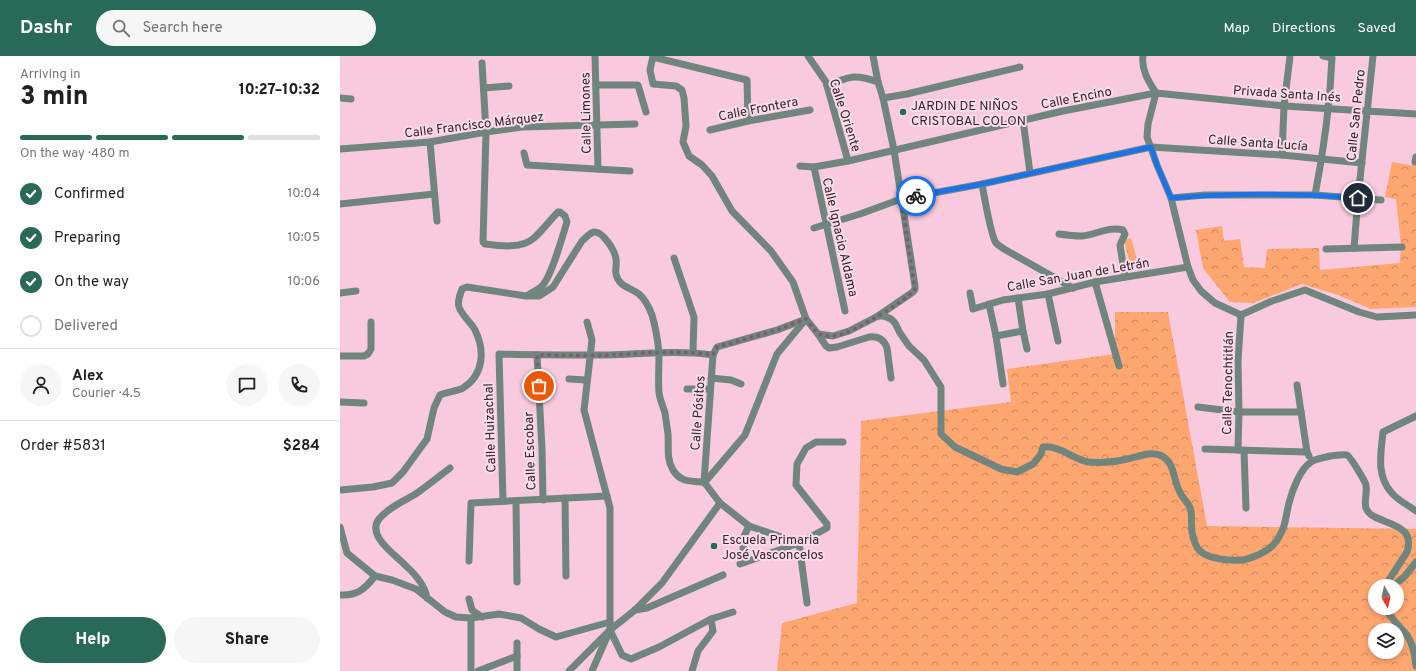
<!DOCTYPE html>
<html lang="en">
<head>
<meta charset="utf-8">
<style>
  body { margin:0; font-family:Overpass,sans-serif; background:#f6f6f6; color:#202124; height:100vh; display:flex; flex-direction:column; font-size:15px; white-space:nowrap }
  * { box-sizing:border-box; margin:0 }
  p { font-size:13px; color:#757577 }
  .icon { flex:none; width:22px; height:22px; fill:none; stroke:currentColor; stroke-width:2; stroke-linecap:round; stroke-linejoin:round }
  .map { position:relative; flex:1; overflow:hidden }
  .side { display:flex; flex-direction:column; background:#fff; width:340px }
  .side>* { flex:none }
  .needle { width:26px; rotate:171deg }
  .fabs { position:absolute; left:1028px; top:523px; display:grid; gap:8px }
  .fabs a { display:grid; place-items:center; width:36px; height:36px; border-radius:50%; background:#fff; box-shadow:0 2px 6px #0003; font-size:20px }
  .pin { position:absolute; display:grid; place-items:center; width:34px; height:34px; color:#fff; margin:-17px; border:2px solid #fff; border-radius:50%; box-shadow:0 1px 4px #0007 }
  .courier { position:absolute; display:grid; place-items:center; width:40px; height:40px; margin:-20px; border:3px solid #1a73e8; border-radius:50%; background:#fff; color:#222; box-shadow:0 1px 5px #0007 }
  .head em { font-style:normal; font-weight:800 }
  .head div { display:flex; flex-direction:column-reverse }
  .head { display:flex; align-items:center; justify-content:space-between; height:68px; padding:0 20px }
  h1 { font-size:26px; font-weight:800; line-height:30px }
  .bar { display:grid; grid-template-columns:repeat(4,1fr); gap:6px 4px; align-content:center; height:48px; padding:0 20px }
  .bar i { height:5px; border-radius:3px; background:#e0e0e0 }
  .bar .current { background:#296958 }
  .bar p { grid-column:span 4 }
  .line { display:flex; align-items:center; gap:10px; padding:0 20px; border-top:1px solid #e0e0e0 }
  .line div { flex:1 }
  .round { display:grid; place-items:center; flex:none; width:42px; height:42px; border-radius:21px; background:#f6f6f6 }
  ol { padding:0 20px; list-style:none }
  li { display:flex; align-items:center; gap:12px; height:44px }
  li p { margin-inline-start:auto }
  li .icon { padding:4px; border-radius:50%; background:#296958; color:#fff; stroke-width:4 }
  li:last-child { color:#757577 }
  li i { width:22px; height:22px; border:2px solid #e0e0e0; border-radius:50% }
  .button { display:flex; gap:8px; margin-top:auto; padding:8px 20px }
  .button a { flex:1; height:46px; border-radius:24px; background:#296958; color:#fff; font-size:16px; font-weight:800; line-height:46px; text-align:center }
  .button a+a { background:#f6f6f6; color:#202124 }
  header { display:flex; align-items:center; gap:24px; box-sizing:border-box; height:56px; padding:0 20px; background:#296958; color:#fff }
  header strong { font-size:19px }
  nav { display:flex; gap:22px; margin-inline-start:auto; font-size:14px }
  .search { width:280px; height:36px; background:#f6f6f6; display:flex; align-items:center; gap:10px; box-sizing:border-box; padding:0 14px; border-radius:22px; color:#757577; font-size:15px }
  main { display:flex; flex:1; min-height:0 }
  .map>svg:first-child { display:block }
  .grass { fill:url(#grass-tufts) }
  .forest { fill:url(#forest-crowns); fill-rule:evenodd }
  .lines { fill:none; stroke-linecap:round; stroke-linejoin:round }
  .street { stroke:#70857e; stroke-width:7 }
  .done { stroke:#7a5e6a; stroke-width:4; stroke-dasharray:0 7.2 }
  .route { stroke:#1a73e8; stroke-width:5 }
  .poi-dot { fill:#296958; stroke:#fadce8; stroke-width:1.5 }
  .labels { text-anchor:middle; stroke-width:4; stroke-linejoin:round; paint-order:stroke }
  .street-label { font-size:13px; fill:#36242c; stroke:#fadce8 }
  .poi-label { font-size:13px; fill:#36242c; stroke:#fadce8; text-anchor:start }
</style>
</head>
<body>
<header>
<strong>Dashr</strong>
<div class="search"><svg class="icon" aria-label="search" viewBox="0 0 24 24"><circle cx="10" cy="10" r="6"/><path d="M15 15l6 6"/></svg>Search here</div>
<nav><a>Map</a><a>Directions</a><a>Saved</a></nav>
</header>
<main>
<section class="side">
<div class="head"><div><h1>3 min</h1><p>Arriving in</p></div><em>10:27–10:32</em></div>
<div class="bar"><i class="current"></i><i class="current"></i><i class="current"></i><i></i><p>On the way · 480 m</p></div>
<ol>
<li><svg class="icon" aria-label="check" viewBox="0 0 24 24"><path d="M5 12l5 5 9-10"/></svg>Confirmed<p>10:04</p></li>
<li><svg class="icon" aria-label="check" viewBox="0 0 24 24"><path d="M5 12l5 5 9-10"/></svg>Preparing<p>10:05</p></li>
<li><svg class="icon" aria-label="check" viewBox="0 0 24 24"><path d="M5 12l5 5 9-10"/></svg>On the way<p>10:06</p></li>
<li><i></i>Delivered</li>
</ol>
<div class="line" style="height:72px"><a class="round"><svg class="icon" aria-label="person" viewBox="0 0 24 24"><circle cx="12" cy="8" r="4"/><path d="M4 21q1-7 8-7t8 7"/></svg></a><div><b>Alex</b><p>Courier · 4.5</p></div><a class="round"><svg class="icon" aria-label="chat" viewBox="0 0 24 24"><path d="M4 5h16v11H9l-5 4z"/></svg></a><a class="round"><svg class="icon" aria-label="phone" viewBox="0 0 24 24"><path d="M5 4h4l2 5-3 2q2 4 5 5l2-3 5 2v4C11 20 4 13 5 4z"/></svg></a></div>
<div class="line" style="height:52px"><div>Order #5831</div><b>$284</b></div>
<div class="button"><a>Help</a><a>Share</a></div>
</section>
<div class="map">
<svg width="1076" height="615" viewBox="0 0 1076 615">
  <defs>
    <pattern id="grass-tufts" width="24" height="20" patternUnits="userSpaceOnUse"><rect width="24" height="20" fill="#fea66f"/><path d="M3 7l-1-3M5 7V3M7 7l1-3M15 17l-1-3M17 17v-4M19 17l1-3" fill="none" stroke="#ce875b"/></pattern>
    <pattern id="forest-crowns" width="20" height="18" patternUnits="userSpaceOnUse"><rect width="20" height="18" fill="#fea66f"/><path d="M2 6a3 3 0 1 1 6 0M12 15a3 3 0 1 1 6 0" fill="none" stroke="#ce875b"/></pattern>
  </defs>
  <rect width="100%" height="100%" fill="#f9c9dd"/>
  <path class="grass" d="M791,182L799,211L791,213L784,184Z"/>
  <g class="forest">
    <path d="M1052,106L1076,110V251L1031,253L998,239L962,228L913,247L890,246L863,212L856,174L882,170L884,185L900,183L904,211L925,212L927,193L979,192L980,214L1060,207L1061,189L1056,143L1045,141Z"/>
    <path d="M775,256H828L867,470L1076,473V615H437L442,567L517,547L521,365L671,346L667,313L775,298ZM1035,530H1057V552H1035ZM1035,574H1057V596H1035Z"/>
  </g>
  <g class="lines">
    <g class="street">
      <path d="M255,0L258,113"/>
      <path d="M313,0L310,14L313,28L336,30L342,34L344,42L346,70L343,86L349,100L362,109L372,120L392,155L431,195L453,226L466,263L437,298L405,379L365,426"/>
      <path d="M468,0L486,26L508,105"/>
      <path d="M533,0L538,26L543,42L554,94L575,230V233L573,236L538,260"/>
      <path d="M803,0C801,14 809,26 816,37L808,68L807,81L817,109L831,142L848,211L853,224L861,235L875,247L901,259"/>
      <path d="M313,1L407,24L408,65"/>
      <path d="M142,7L146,76L143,186L145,188C160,190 182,193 194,182C203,174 210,164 218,156H220L225,160L227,166C222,181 212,220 202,230C198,234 193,236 188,239"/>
      <path d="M256,29H298L306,56"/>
      <path d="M487,30C509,20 515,18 538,26"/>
      <path d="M144,32L169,30"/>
      <path d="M0,42L11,43"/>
      <path d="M543,42L567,38L680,11"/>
      <path d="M683,64L690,117"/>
      <path d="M370,74L408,65L470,54"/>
      <path d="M90,86L97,165"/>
      <path d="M0,93L90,86L146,76L182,71L295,68"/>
      <path d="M184,97L187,109L290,115"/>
      <path d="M942,99L944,50L950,0"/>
      <path d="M1075,106L1076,101"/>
      <path d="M460,110L474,111L508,105L723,55L816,37L944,50L1076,58"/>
      <path d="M474,111L505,255"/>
      <path d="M642,128C644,139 651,180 656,187C658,189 661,191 664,193L733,232"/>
      <path d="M975,139C984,93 990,48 992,2L983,0"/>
      <path d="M831,142L865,139H975L1041,144"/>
      <path d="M0,148L94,138"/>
      <path d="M474,172L520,158L561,143L642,128L811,91L942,99L1022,107"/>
      <path d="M719,178C726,179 734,180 742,180C756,179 768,170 783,174L785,178L780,189L785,221"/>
      <path d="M1014,192L1018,142L1033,0"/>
      <path d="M986,193L1062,191"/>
      <path d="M334,202L354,261L353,296"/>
      <path d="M755,226L779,310"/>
      <path d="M0,237L16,235"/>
      <path d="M630,237L633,253L663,244L708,238L755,226L848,211"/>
      <path d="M708,238L718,285"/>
      <path d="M678,242L683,275L687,293"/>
      <path d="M649,248L656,280L663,328"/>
      <path d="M901,259L932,245L965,234L1019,256L1037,261L1076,259"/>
      <path d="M247,266L252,284L244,354L270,452V574L252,615"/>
      <path d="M478,278L486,290L489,292L497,291L529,281C538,280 544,283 547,292L551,322"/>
      <path d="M656,280L683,275"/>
      <path d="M197,299L202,393L203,444"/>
      <path d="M0,300H24L28,298L31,293V266"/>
      <path d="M371,322L391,324L401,328"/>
      <path d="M229,323L247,324"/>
      <path d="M957,329L967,396L969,400"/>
      <path d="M347,333H370"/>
      <path d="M0,346L24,347"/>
      <path d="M858,351L899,356H961"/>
      <path d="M1076,360L1043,376C1041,397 1036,419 1051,436C1057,444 1068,449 1076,455"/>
      <path d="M865,393L967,396"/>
      <path d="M898,394L899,356L898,305L901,259"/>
      <path d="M904,395L906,452"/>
      <path d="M364,426L373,299L377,291L437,274L466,263L478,278L493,280L509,275L538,260H544L551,263L555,267L560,277L569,290L584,304L601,331V378L615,391L661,413L677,416L693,408L701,398L703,391C719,389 733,403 748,406C761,407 775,406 787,403C798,401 809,395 820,399C837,407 832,426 842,440C845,445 850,448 851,455C852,462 851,469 852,476C853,482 856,491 860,495C868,503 891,505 901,504C906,504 913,501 918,499C927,495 936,488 940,479C946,470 946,458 949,447C952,435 960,413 971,406C975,403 981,402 986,401C990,400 1003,398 1007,399C1010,400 1025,425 1026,429C1028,442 1019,453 1035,461C1051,469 1075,471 1067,496L1045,530"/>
      <path d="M364,426L380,447L409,470L459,487"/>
      <path d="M0,434L33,431L52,427L63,416L87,383L94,352L100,339C106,336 118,335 123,332C144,319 145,294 135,274C131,266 122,260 119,251C117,245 120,239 122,233L127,231L186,240H199L213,231L242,185C246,182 249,177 254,176C263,175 275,195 276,203C277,208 275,213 276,218C279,231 290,231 299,238C306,244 309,251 312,259C315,269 318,287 319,297C319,311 318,324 319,337C320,344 323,350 325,357C326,364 327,371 328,378C329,390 326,403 333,414C341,427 351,425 364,426"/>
      <path d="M225,442L226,520"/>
      <path d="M163,445L159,298C195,299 232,299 269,299C304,298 338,294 373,299"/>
      <path d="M176,445L177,526"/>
      <path d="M0,471L7,497L35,520L52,524L76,533L105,556L116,561L131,562L159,558L181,562L199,573L216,581L270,566"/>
      <path d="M459,487L467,547"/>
      <path d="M403,493L404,480L409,470"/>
      <path d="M129,505L131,447L267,440"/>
      <path d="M400,508L459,487L487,472V468L456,429L457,408L466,392L476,386H503"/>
      <path d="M1053,530L1065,520L1076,506"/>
      <path d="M0,539C17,540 25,533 35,520"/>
      <path d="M87,542C85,529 75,518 65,509C56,499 26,480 39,463C48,452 62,446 74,439C86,431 98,421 110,412"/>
      <path d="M129,543L132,554L142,561"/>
      <path d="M1045,552C1051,562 1059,570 1067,579C1073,588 1075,599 1076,610"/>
      <path d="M295,554L307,552L383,519"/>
      <path d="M270,574L282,599L291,603L319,591L371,563L393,556"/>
      <path d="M177,587V615"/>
      <path d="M131,615V562"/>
      <path d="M138,615L177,600"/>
      <path d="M229,615L270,574L295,554L322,527L380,447"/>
      <path d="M352,615L358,595L373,575L371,563"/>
    </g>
  </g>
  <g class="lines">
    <path class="done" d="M199,330L197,299C222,299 247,300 271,299C305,297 339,294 373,299L377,291L437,274L466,263L478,278C485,280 491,281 499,279C513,276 567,245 575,233L561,143L576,140"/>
    <path class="route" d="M576,140L642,128L811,91L817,109L831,142C893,137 956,137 1018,142"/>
  </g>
  <g class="poi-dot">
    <circle cx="563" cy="56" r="4"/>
    <circle cx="374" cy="490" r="4"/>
  </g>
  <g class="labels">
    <g class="street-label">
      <text transform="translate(947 37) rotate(4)" y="5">Privada Santa Inés</text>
      <text transform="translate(736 41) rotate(-11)" y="5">Calle Encino</text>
      <text transform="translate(418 52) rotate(-11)" y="5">Calle Frontera</text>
      <text transform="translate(245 57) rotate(-91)" y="5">Calle Limones</text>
      <text transform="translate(506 59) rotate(72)" y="5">Calle Oriente</text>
      <text transform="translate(1015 59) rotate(-84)" y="5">Calle San Pedro</text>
      <text transform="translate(134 68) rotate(-7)" y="5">Calle Francisco Márquez</text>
      <text transform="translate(918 86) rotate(4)" y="5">Calle Santa Lucía</text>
      <text transform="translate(501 181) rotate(77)" y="5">Calle Ignacio Aldama</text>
      <text transform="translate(738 218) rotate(-10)" y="5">Calle San Juan de Letrán</text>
      <text transform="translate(887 327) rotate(-89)" y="5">Calle Tenochtitlán</text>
      <text transform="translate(357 357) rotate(-86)" y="5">Calle Pósitos</text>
      <text transform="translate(149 372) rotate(-92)" y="5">Calle Huizachal</text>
      <text transform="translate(189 395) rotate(-92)" y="5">Calle Escobar</text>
    </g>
    <g class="poi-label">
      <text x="571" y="54">JARDIN DE NIÑOS<tspan x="571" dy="15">CRISTOBAL COLON</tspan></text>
      <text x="382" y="488">Escuela Primaria<tspan x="382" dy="15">José Vasconcelos</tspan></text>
    </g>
  </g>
</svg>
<div class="fabs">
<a><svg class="needle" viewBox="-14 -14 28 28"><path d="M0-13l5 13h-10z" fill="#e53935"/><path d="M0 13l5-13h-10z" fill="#757577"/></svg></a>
<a><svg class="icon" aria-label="layers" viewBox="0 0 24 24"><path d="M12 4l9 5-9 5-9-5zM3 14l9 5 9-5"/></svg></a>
</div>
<div class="pin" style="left:199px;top:330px;background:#ea580c"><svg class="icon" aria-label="bag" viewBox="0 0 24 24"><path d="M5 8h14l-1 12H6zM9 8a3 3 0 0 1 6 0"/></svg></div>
<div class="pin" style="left:1018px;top:142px;background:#1f2937"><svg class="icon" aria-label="home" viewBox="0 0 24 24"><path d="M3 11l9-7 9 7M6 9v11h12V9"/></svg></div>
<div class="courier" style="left:576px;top:140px"><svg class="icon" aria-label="bike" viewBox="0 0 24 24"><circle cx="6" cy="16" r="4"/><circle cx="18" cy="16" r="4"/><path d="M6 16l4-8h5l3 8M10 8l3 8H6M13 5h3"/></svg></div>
</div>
</main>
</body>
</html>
